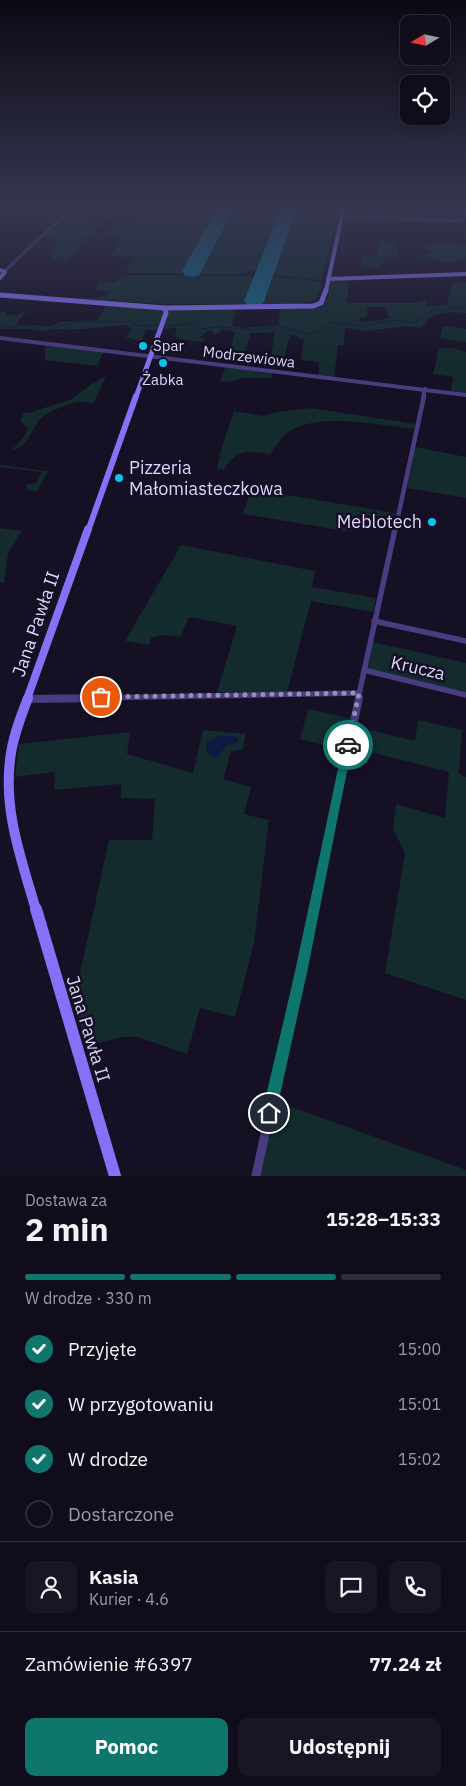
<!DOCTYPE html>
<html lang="pl">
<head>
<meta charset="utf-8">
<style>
  body { margin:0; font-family:"IBM Plex Sans",sans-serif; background:#191524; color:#f1f3f6; height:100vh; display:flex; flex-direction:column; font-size:19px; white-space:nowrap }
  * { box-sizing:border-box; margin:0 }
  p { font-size:16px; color:#9c9ba3 }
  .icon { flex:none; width:28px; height:28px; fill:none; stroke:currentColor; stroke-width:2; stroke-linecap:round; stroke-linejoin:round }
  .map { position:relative; height:1176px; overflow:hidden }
  .drawer { display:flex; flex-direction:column; background:#100c1b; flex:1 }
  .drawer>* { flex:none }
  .needle { width:32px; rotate:260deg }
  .fabs { position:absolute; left:400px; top:15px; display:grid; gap:10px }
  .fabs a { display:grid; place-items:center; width:50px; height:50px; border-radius:10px; background:#100c1b; box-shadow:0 2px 12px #0003,0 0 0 1px #302c3a; font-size:25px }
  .pin { position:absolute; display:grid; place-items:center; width:42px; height:42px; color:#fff; margin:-21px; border:2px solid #fff; border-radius:50%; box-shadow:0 1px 5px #0007 }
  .courier { position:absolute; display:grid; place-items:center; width:50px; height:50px; margin:-25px; border:4px solid #0f766e; border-radius:50%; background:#fff; color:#222; box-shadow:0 1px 6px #0007 }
  .headline em { font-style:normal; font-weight:700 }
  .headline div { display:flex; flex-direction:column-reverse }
  .headline { display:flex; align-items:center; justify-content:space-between; height:85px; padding:0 25px }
  h1 { font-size:32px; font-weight:700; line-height:38px }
  .bar { display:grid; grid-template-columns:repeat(4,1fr); gap:8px 5px; align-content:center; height:60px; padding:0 25px }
  .bar i { height:6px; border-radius:4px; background:#302c3a }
  .bar .active { background:#0f766e }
  .bar p { grid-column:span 4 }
  .line { display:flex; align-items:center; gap:12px; padding:0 25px; border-top:1px solid #302c3a }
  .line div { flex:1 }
  .round { display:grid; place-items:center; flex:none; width:52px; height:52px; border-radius:10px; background:#191524 }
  ol { padding:0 25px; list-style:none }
  li { display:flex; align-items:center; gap:15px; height:55px }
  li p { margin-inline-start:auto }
  li .icon { padding:5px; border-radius:50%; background:#0f766e; color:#fff; stroke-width:4 }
  li:last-child { color:#9c9ba3 }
  li i { width:28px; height:28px; border:2px solid #302c3a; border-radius:50% }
  .action { display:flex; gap:10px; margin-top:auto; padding:10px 25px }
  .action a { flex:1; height:58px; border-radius:10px; background:#0f766e; color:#fff; font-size:20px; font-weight:700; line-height:58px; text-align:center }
  .action a+a { background:#191524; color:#f1f3f6 }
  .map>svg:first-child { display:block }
  .green { fill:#132b2d; fill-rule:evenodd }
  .water { fill:#0d1940 }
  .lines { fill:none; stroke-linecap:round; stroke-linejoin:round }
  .stream { stroke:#0d1940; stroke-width:1 }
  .runway { fill:#11688a; fill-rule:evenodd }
  .street-far5 { stroke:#483d80; stroke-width:3 }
  .street-far4 { stroke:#483d80; stroke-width:4 }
  .street-far3 { stroke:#483d80; stroke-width:4.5 }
  .street-far2 { stroke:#483d80; stroke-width:5.5 }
  .street-far1 { stroke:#483d80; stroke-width:8 }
  .street { stroke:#483d80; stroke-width:9 }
  .secondary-far5 { stroke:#8471f7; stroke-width:4 }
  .secondary-far4 { stroke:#8471f7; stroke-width:5 }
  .secondary-far3 { stroke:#8471f7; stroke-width:6 }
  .secondary-far2 { stroke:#8471f7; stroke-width:8 }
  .secondary-far1 { stroke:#8471f7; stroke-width:10 }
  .secondary { stroke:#8471f7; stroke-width:12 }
  .route { fill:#0f766e }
  .done { stroke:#9890b1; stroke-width:5; stroke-dasharray:0 9 }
  .poi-dot { fill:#0dc0f0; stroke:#151024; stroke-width:2 }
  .labels { text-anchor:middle; stroke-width:5; stroke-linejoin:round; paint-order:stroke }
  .far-poi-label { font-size:15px; fill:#ded5fd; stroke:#151024; text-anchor:start }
  .far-street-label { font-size:15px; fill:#ded5fd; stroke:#151024 }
  .poi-label { font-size:18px; fill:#ded5fd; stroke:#151024; text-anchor:start }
  .street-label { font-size:18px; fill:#ded5fd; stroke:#151024 }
</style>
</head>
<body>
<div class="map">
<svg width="466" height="1176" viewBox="0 0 466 1176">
  <rect width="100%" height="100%" fill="#151024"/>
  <g class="green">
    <path d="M145,206H284L259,268L242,274L133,273L126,270L135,257L110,256L123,237L100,235L113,230L128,231L129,229L116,228L120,223L114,222L120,220H132Z"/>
    <path d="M295,206H339L322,280L270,274Z"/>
    <path d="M372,206L389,207L387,211L407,213L410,206H465L461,220H447V215L422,212L420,219L358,216L359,210L369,211Z"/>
    <path d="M70,210L96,211L86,222L98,223L104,217L103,215L109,212L119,218L115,220L106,218L100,223L55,273L66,260L50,259L56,251L51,250L60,240L42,238Z"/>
    <path d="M378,242L397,244V258H386L379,267L361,268L363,256H377Z"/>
    <path d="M437,243L466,245V260L449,262L413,258L431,252L420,249V245L430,246Z"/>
    <path d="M121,275L249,276L254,279L270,276L322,282L318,297L314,301L293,305L163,304L78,298C89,296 101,301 109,292L95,290L100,281L116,282Z"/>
    <path d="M349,280L347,303H414L427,299L426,306L447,305L453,282L466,283V313C452,312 435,310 425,323L427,324L420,328L407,326L366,331L345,328L344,345H338L334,378L318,376L319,362L301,360L304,339L297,338L298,336L290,335L283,363L270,362L275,332L251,333L245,352L230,351L235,332L222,329L215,335L212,331H207L199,338L205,339L203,342L179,339L175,336L177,328L163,329L169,310L236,308L232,326L242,328L278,325L281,308L320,305L328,298L331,281ZM366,307H385L389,318L369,322H359V318L366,317L368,313Z"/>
    <path d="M107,303L163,308L165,312L156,330H146L141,341L125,337L132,330L126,325L69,330L54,329L43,332L30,329H0V313L8,310L5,315C17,316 18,315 27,310L15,326L26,324L49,327L61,322L98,320Z"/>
    <path d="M443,326L466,329V342L440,338Z"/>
    <path d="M45,343L104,350L97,366L45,360Z"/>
    <path d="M439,348H454L466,352V394L451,391L453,377L433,374Z"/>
    <path d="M226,366L273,372L271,378H244L230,382L220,381Z"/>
    <path d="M106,376L94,403C89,403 83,401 78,402C69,403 45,413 39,420C31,430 27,449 12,450L24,437L28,429L20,421L24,412L29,413L72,399L90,385Z"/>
    <path d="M311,408L415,424L414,429C380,425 316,411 287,433C280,439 275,447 270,454C246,451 237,448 224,470L217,468L222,447L234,411L263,416L277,412Z"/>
    <path d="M415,447L466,457V498L407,488Z"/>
    <path d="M0,465L46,471H48L37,492L27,490V485L36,483L42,472L0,467Z"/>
    <path d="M251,489L395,513L393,520L357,514L351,532L243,514Z"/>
    <path d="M0,528L22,531L8,553L4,583L0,582Z"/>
    <path d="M181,545L315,571L312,587L376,598L373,612L311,601L287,692H217L237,626L189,617L180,637C169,635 161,634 151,638L149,645L125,641Z"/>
    <path d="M373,642L466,663V695L368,669Z"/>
    <path d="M308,709L350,718L344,750L300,739Z"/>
    <path d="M418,720L462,730L459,774L466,777V1000L385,973L405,853L393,829L396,804L445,818L449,772L354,748L358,727L415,741Z"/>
    <path d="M203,730L246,734L243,749L231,752L223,779L251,787L244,814L269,820L254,943L235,1017L200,1008L187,1054L138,1037H122L86,1046L74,1001L109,840H152L155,799L121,798V784L54,790L55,772L15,777L19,744L130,732L127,754L193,773Z"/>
    <path d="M275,1101L466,1170V1176H261Z"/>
  </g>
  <path class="water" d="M219,736H234L239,740L235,744L227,745L218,757L213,758L206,751V743Z"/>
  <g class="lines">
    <g class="stream">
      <path d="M0,326L11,328L26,325L45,331L61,325L89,321L136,322L132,325C142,327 150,325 160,325"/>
      <path d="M164,326L197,324L199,329L219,327L256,330L278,326L311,334L326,327L329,322L363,326L393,320L414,323L432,311L466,307"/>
    </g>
    <g class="runway">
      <path d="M219,206H235L199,275L192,277L185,275L182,271Z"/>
      <path d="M282,206H298L264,301L261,305L254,307L247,305L244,301Z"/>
    </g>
    <g class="street-far5">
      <path d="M341,217L462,221L466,209"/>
      <path d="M382,218L388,206"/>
      <path d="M5,271L73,206"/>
    </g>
    <g class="street-far4">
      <path d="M0,338L466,395"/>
      <path d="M423,397L425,389"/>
    </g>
    <path class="street-far3" d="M395,531L424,396"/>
    <g class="street-far2">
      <path d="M374,621L466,641"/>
      <path d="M364,670L466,695"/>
      <path d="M35,699L359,693"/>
      <path d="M358,699L395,529"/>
    </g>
    <g class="street-far1">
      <path d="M27,699L104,698"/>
      <path d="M313,910L359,698"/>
    </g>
    <path class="street" d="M256,1176L313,909"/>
    <g class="secondary-far5">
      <path d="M0,270L5,272L0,278"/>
      <path d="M328,279L466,274"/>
      <path d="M326,291L344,206"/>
    </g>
    <g class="secondary-far4">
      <path d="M0,295L165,308L313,306L321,303L326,290"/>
      <path d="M136,397L166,313L165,308"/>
    </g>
    <path class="secondary-far3" d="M88,531L136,396"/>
    <path class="secondary-far2" d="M27,699L88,529"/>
    <path class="secondary-far1" d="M28,698C21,716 14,734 11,753C2,808 21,858 36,910"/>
    <path class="secondary" d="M36,909L115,1176"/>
  </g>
  <linearGradient id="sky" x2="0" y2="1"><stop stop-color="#0c0914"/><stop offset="0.56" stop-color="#353750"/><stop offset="1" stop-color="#353750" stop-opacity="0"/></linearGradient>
  <rect width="466" height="370" fill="url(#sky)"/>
  <path class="route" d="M348,741L352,745L308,968L276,1113L274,1118L269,1120L264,1118L262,1113L296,968L343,745Z"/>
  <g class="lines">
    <path class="done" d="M101,697L359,693L348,745"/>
  </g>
  <g class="poi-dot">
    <circle cx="143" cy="346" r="5"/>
    <circle cx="163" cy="363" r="5"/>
    <circle cx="119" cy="478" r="5"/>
    <circle cx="432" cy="522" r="5"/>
  </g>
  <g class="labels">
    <g class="far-poi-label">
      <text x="153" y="351">Spar</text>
      <text x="163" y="385" text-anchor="middle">Żabka</text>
    </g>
    <g class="far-street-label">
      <text transform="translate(249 357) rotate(7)" y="5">Modrzewiowa</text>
    </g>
    <g class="poi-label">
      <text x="129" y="474">Pizzeria<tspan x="129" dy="21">Małomiasteczkowa</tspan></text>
      <text x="422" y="528" text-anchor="end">Meblotech</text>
    </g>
    <g class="street-label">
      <text transform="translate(36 624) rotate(-71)" y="6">Jana Pawła II</text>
      <text transform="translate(418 668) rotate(13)" y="6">Krucza</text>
      <text transform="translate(88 1029) rotate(73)" y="6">Jana Pawła II</text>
    </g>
  </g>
</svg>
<div class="fabs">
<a><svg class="needle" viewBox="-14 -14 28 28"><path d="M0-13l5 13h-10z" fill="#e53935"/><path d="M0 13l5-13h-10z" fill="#9c9ba3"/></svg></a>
<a><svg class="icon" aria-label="locate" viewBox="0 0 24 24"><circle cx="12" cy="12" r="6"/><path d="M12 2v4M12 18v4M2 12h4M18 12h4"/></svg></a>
</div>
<div class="pin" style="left:101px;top:697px;background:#ea580c"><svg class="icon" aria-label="bag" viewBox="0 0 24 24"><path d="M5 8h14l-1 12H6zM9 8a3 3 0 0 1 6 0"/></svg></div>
<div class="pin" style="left:269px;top:1113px;background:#1f2937"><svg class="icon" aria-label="home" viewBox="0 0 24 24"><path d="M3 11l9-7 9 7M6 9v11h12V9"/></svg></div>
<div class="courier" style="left:348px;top:745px"><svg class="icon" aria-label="car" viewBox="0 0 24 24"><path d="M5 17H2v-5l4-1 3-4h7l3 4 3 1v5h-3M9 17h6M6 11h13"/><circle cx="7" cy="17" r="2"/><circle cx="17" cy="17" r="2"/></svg></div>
</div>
<section class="drawer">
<div class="headline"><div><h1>2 min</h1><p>Dostawa za</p></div><em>15:28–15:33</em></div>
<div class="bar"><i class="active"></i><i class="active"></i><i class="active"></i><i></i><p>W drodze · 330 m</p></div>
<ol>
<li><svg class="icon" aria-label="check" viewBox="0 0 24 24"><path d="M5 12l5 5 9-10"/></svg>Przyjęte<p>15:00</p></li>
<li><svg class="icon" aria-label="check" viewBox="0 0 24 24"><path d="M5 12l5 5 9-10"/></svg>W przygotowaniu<p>15:01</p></li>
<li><svg class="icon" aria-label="check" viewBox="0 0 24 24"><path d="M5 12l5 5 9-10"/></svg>W drodze<p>15:02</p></li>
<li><i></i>Dostarczone</li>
</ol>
<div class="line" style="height:90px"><a class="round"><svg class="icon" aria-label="person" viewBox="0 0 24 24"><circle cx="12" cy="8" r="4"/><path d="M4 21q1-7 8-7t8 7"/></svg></a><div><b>Kasia</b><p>Kurier · 4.6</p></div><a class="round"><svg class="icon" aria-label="chat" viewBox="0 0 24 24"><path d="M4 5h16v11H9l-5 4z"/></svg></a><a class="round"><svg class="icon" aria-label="phone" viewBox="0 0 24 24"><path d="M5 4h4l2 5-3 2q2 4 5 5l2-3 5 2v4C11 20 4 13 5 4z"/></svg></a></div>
<div class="line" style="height:65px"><div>Zamówienie #6397</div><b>77.24 zł</b></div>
<div class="action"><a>Pomoc</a><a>Udostępnij</a></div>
</section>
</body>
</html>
